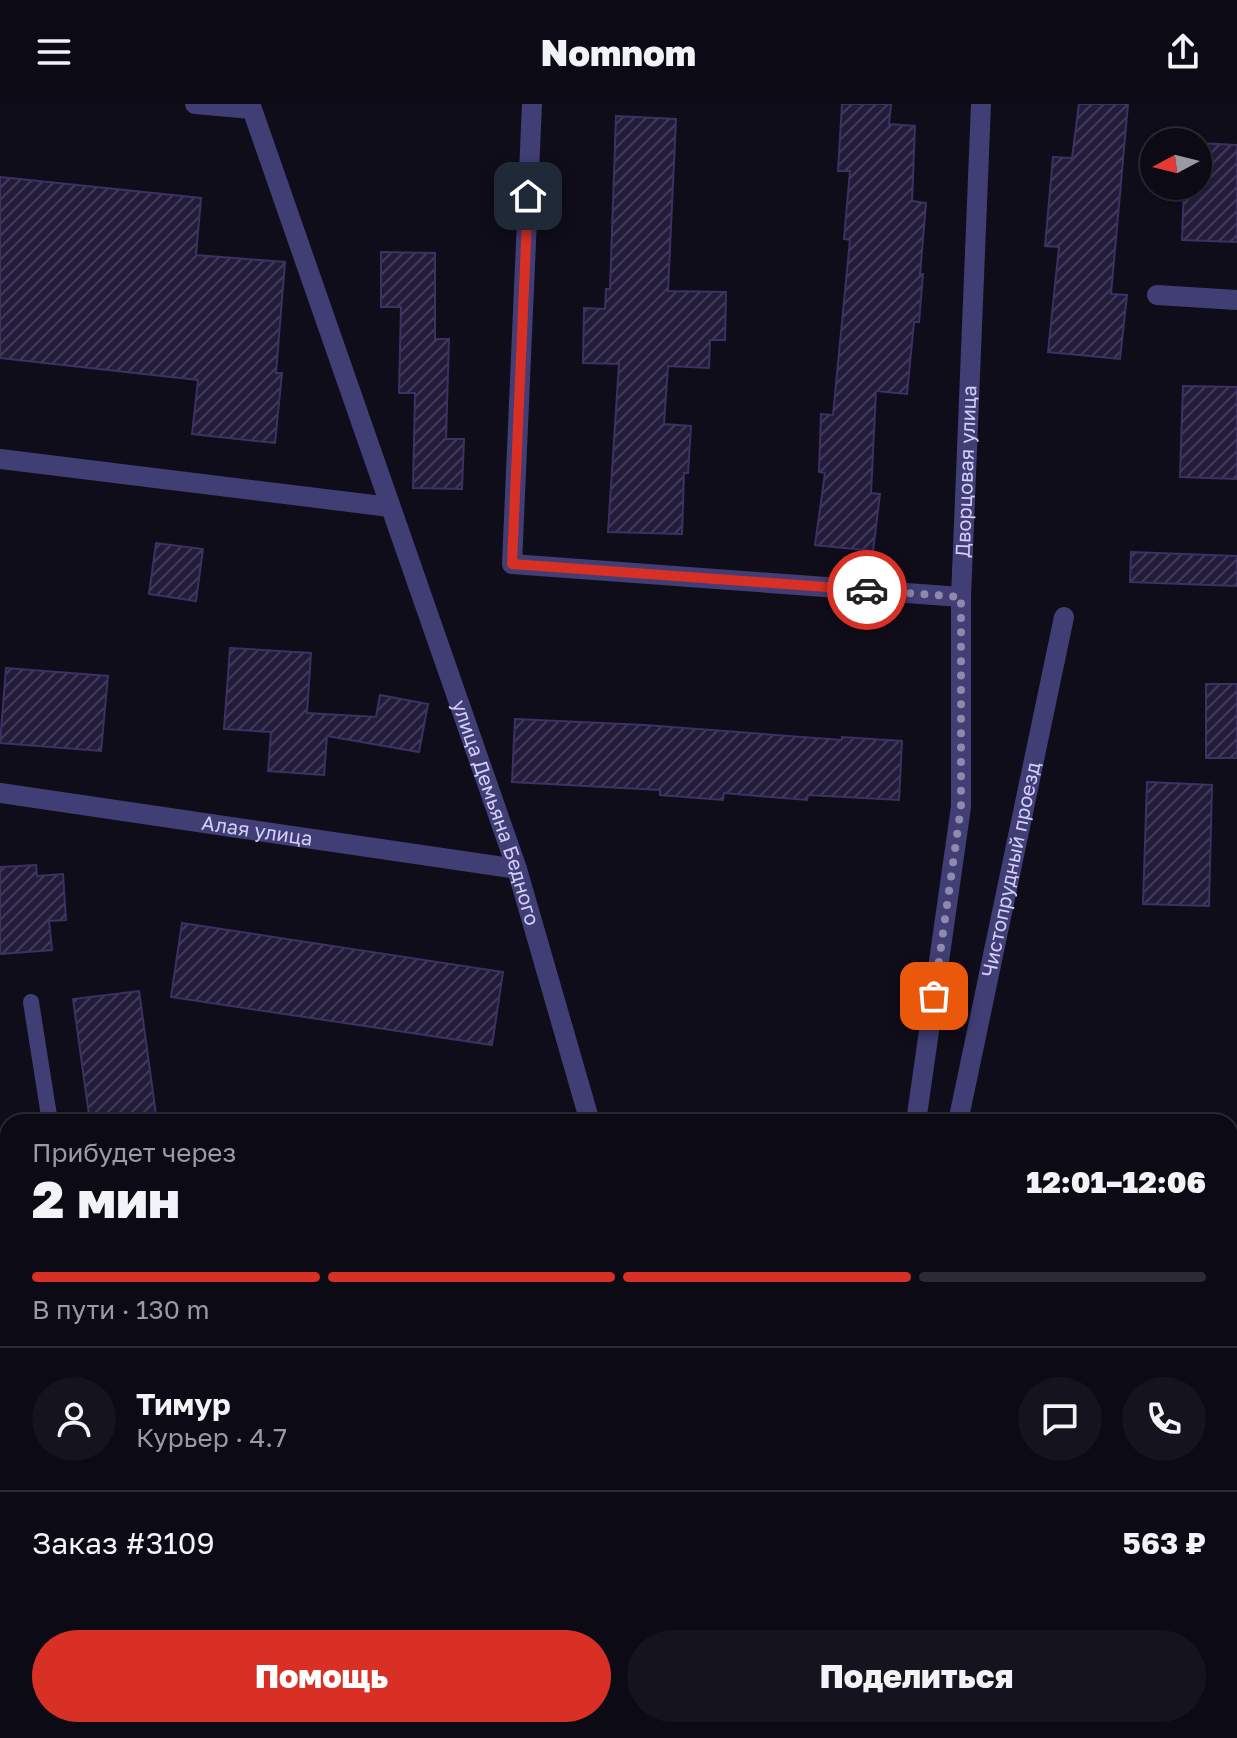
<!DOCTYPE html>
<html lang="ru">
<head>
<meta charset="utf-8">
<style>
  body { margin:0; font-family:"Golos Text",sans-serif; background:#15131d; color:#f1f3f6; height:100vh; display:flex; flex-direction:column; font-size:30px; white-space:nowrap }
  * { box-sizing:border-box; margin:0 }
  p { font-size:26px; color:#9a9aa0 }
  .icon { flex:none; width:44px; height:44px; fill:none; stroke:currentColor; stroke-width:2; stroke-linecap:round; stroke-linejoin:round }
  .map { position:relative; flex:1; overflow:hidden }
  .side { position:absolute; left:0px; top:1010px; width:1238px; height:624px; display:flex; flex-direction:column; background:#0c0a14; border-radius:24px 24px 0 0; box-shadow:0 2px 6px #0004,0 0 0 2px #2c2b34 }
  .side>* { flex:none }
  .needle { width:52px; rotate:263deg }
  .fabs { position:absolute; left:1140px; top:24px; display:grid; gap:16px }
  .fabs a { display:grid; place-items:center; width:72px; height:72px; border-radius:50%; background:#0c0a14; box-shadow:0 2px 6px #0004,0 0 0 2px #2c2b34; font-size:40px }
  .pin { position:absolute; display:grid; place-items:center; width:68px; height:68px; color:#fff; margin:-34px; border-radius:16px; box-shadow:0 4px 12px #0006 }
  .courier { position:absolute; display:grid; place-items:center; width:80px; height:80px; margin:-40px; border:6px solid #d93025; border-radius:50%; background:#fff; color:#222; box-shadow:0 2px 10px #0007 }
  .headline em { font-style:normal; font-weight:800 }
  .headline div { display:flex; flex-direction:column-reverse }
  .headline { display:flex; align-items:center; justify-content:space-between; height:136px; padding:0 32px }
  h1 { font-size:52px; font-weight:800; line-height:60px }
  .bar { display:grid; grid-template-columns:repeat(4,1fr); gap:12px 8px; align-content:center; height:96px; padding:0 32px }
  .bar i { height:10px; border-radius:6px; background:#2c2b34 }
  .bar .selected { background:#d93025 }
  .bar p { grid-column:span 4 }
  .line { display:flex; align-items:center; gap:20px; padding:0 32px; border-top:2px solid #2c2b34 }
  .line div { flex:1 }
  .round { display:grid; place-items:center; flex:none; width:84px; height:84px; border-radius:42px; background:#15131d }
  .cta { display:flex; gap:16px; margin-top:auto; padding:16px 32px }
  .cta a { flex:1; height:92px; border-radius:48px; background:#d93025; color:#fff; font-size:32px; font-weight:800; line-height:92px; text-align:center }
  .cta a+a { background:#15131d; color:#f1f3f6 }
  header { display:flex; justify-content:space-between; align-items:center; height:104px; padding:0 32px; background:#0c0a14; font-size:36px; font-weight:800 }
  .map>svg:first-child { display:block }
  .building { fill:url(#building-hatch); stroke:#3b3163; stroke-width:2 }
  .lines { fill:none; stroke-linecap:round; stroke-linejoin:round }
  .path { stroke:#3ba09b; stroke-width:5; stroke-dasharray:4 6; stroke-linecap:butt }
  .lane { stroke:#413e75; stroke-width:16 }
  .street { stroke:#413e75; stroke-width:20 }
  .done { stroke:#8f8aab; stroke-width:8; stroke-dasharray:0 14.4 }
  .route { stroke:#d93025; stroke-width:10 }
  .labels { text-anchor:middle; stroke-width:6; stroke-linejoin:round; paint-order:stroke }
  .street-label { font-size:20px; fill:#d3cef9; stroke:#100d1b }
</style>
</head>
<body>
<header><svg class="icon" aria-label="menu" viewBox="0 0 24 24"><path d="M4 6h16M4 12h16M4 18h16"/></svg>Nomnom<svg class="icon" aria-label="share" viewBox="0 0 24 24"><path d="M12 15V3M7 8l5-5 5 5M5 13v7h14v-7"/></svg></header>
<div class="map">
<svg width="1237" height="1634" viewBox="0 0 1237 1634">
  <defs>
    <pattern id="building-hatch" width="6" height="6" patternUnits="userSpaceOnUse" patternTransform="scale(2)"><rect width="6" height="6" fill="#221c3a"/><path d="M-1 1l2-2M0 6l6-6M5 7l2-2" fill="none" stroke="#413c57"/></pattern>
  </defs>
  <rect width="100%" height="100%" fill="#100d1b"/>
  <g class="building">
    <path d="M842,0H891L889,20L915,22L912,97L926,99L920,170H923L919,218H914L907,290L876,287L871,389L880,390L873,447L815,441L825,369L819,368L821,310L833,311L850,136L844,135L850,67H838Z"/>
    <path d="M1079,0H1128L1111,190L1127,191L1120,255L1048,248L1059,143L1045,142L1053,53L1072,54Z"/>
    <path d="M616,12L676,15L668,187L726,188L725,236H710L709,264L668,262L664,320L691,322L688,369H684L682,430L608,428L619,260L583,259L584,204L605,205L606,185H610Z"/>
    <path d="M1198,39L1237,41V138L1182,136L1184,82H1198Z"/>
    <path d="M0,73L201,94L196,151L285,158L276,269H282L275,339L192,330L198,276L0,254Z"/>
    <path d="M381,148L435,149V235H449L446,335H464L462,385L413,384L415,289H399L401,203H381Z"/>
    <path d="M1183,282L1237,283V375L1180,373Z"/>
    <path d="M156,439L203,445L196,497L149,490Z"/>
    <path d="M1131,448L1237,452V482L1130,478Z"/>
    <path d="M230,544L311,549L307,609L376,613L380,591L428,600L419,648L327,632L324,671L268,667L271,628L224,625Z"/>
    <path d="M6,564L108,572L101,647L0,639Z"/>
    <rect x="1206" y="580" width="31" height="74"/>
    <path d="M515,615L645,621L842,636V633L902,637L899,696L808,691L807,696L724,689L723,696L660,691V686L512,678Z"/>
    <path d="M1147,678L1212,681L1209,802L1143,800Z"/>
    <path d="M36,761L37,772L63,770L66,816L49,817L52,846L0,850V763Z"/>
    <path d="M182,819L503,868L492,941L171,893Z"/>
    <path d="M139,887L157,1018H90L73,895Z"/>
  </g>
  <g class="lines">
    <path class="path" d="M0,1625L8,1624"/>
    <g class="lane">
      <path d="M31,898L50,1018"/>
      <path d="M785,1634L786,1626"/>
    </g>
    <g class="street">
      <path id="s1" d="M195,0L252,5L517,765L590,1018"/>
      <path d="M532,0L512,460L961,493"/>
      <path d="M1157,191L1237,196"/>
      <path d="M0,355L390,403"/>
      <path id="s2" d="M0,689L517,765"/>
      <path id="s3" d="M916,1018L961,703V493L981,0"/>
      <path id="s4" d="M958,1018L1064,513"/>
      <path d="M1230,1122H1237"/>
      <path d="M49,1626L50,1634"/>
    </g>
  </g>
  <g class="lines">
    <path class="done" d="M867,486L961,493V703L934,892"/>
    <path class="route" d="M528,92L512,460L867,486"/>
  </g>
  <g class="labels">
    <g class="street-label">
      <text dy="7" stroke="none"><textPath href="#s3" startOffset="654">Дворцовая улица</textPath></text>
      <text dy="7" stroke="none"><textPath href="#s1" startOffset="802">улица Демьяна Бедного</textPath></text>
      <text dy="7" stroke="none"><textPath href="#s2" startOffset="260">Алая улица</textPath></text>
      <text dy="7" stroke="none"><textPath href="#s4" startOffset="258">Чистопрудный проезд</textPath></text>
    </g>
  </g>
</svg>
<div class="fabs">
<a><svg class="needle" viewBox="-14 -14 28 28"><path d="M0-13l5 13h-10z" fill="#e53935"/><path d="M0 13l5-13h-10z" fill="#9a9aa0"/></svg></a>
</div>
<div class="pin" style="left:934px;top:892px;background:#ea580c"><svg class="icon" aria-label="bag" viewBox="0 0 24 24"><path d="M5 8h14l-1 12H6zM9 8a3 3 0 0 1 6 0"/></svg></div>
<div class="pin" style="left:528px;top:92px;background:#1f2937"><svg class="icon" aria-label="home" viewBox="0 0 24 24"><path d="M3 11l9-7 9 7M6 9v11h12V9"/></svg></div>
<div class="courier" style="left:867px;top:486px"><svg class="icon" aria-label="car" viewBox="0 0 24 24"><path d="M5 17H2v-5l4-1 3-4h7l3 4 3 1v5h-3M9 17h6M6 11h13"/><circle cx="7" cy="17" r="2"/><circle cx="17" cy="17" r="2"/></svg></div>
<section class="side">
<div class="headline"><div><h1>2 мин</h1><p>Прибудет через</p></div><em>12:01–12:06</em></div>
<div class="bar"><i class="selected"></i><i class="selected"></i><i class="selected"></i><i></i><p>В пути · 130 m</p></div>
<div class="line" style="height:144px"><a class="round"><svg class="icon" aria-label="person" viewBox="0 0 24 24"><circle cx="12" cy="8" r="4"/><path d="M4 21q1-7 8-7t8 7"/></svg></a><div><b>Тимур</b><p>Курьер · 4.7</p></div><a class="round"><svg class="icon" aria-label="chat" viewBox="0 0 24 24"><path d="M4 5h16v11H9l-5 4z"/></svg></a><a class="round"><svg class="icon" aria-label="phone" viewBox="0 0 24 24"><path d="M5 4h4l2 5-3 2q2 4 5 5l2-3 5 2v4C11 20 4 13 5 4z"/></svg></a></div>
<div class="line" style="height:104px"><div>Заказ #3109</div><b>563 ₽</b></div>
<div class="cta"><a>Помощь</a><a>Поделиться</a></div>
</section>
</div>
</body>
</html>
